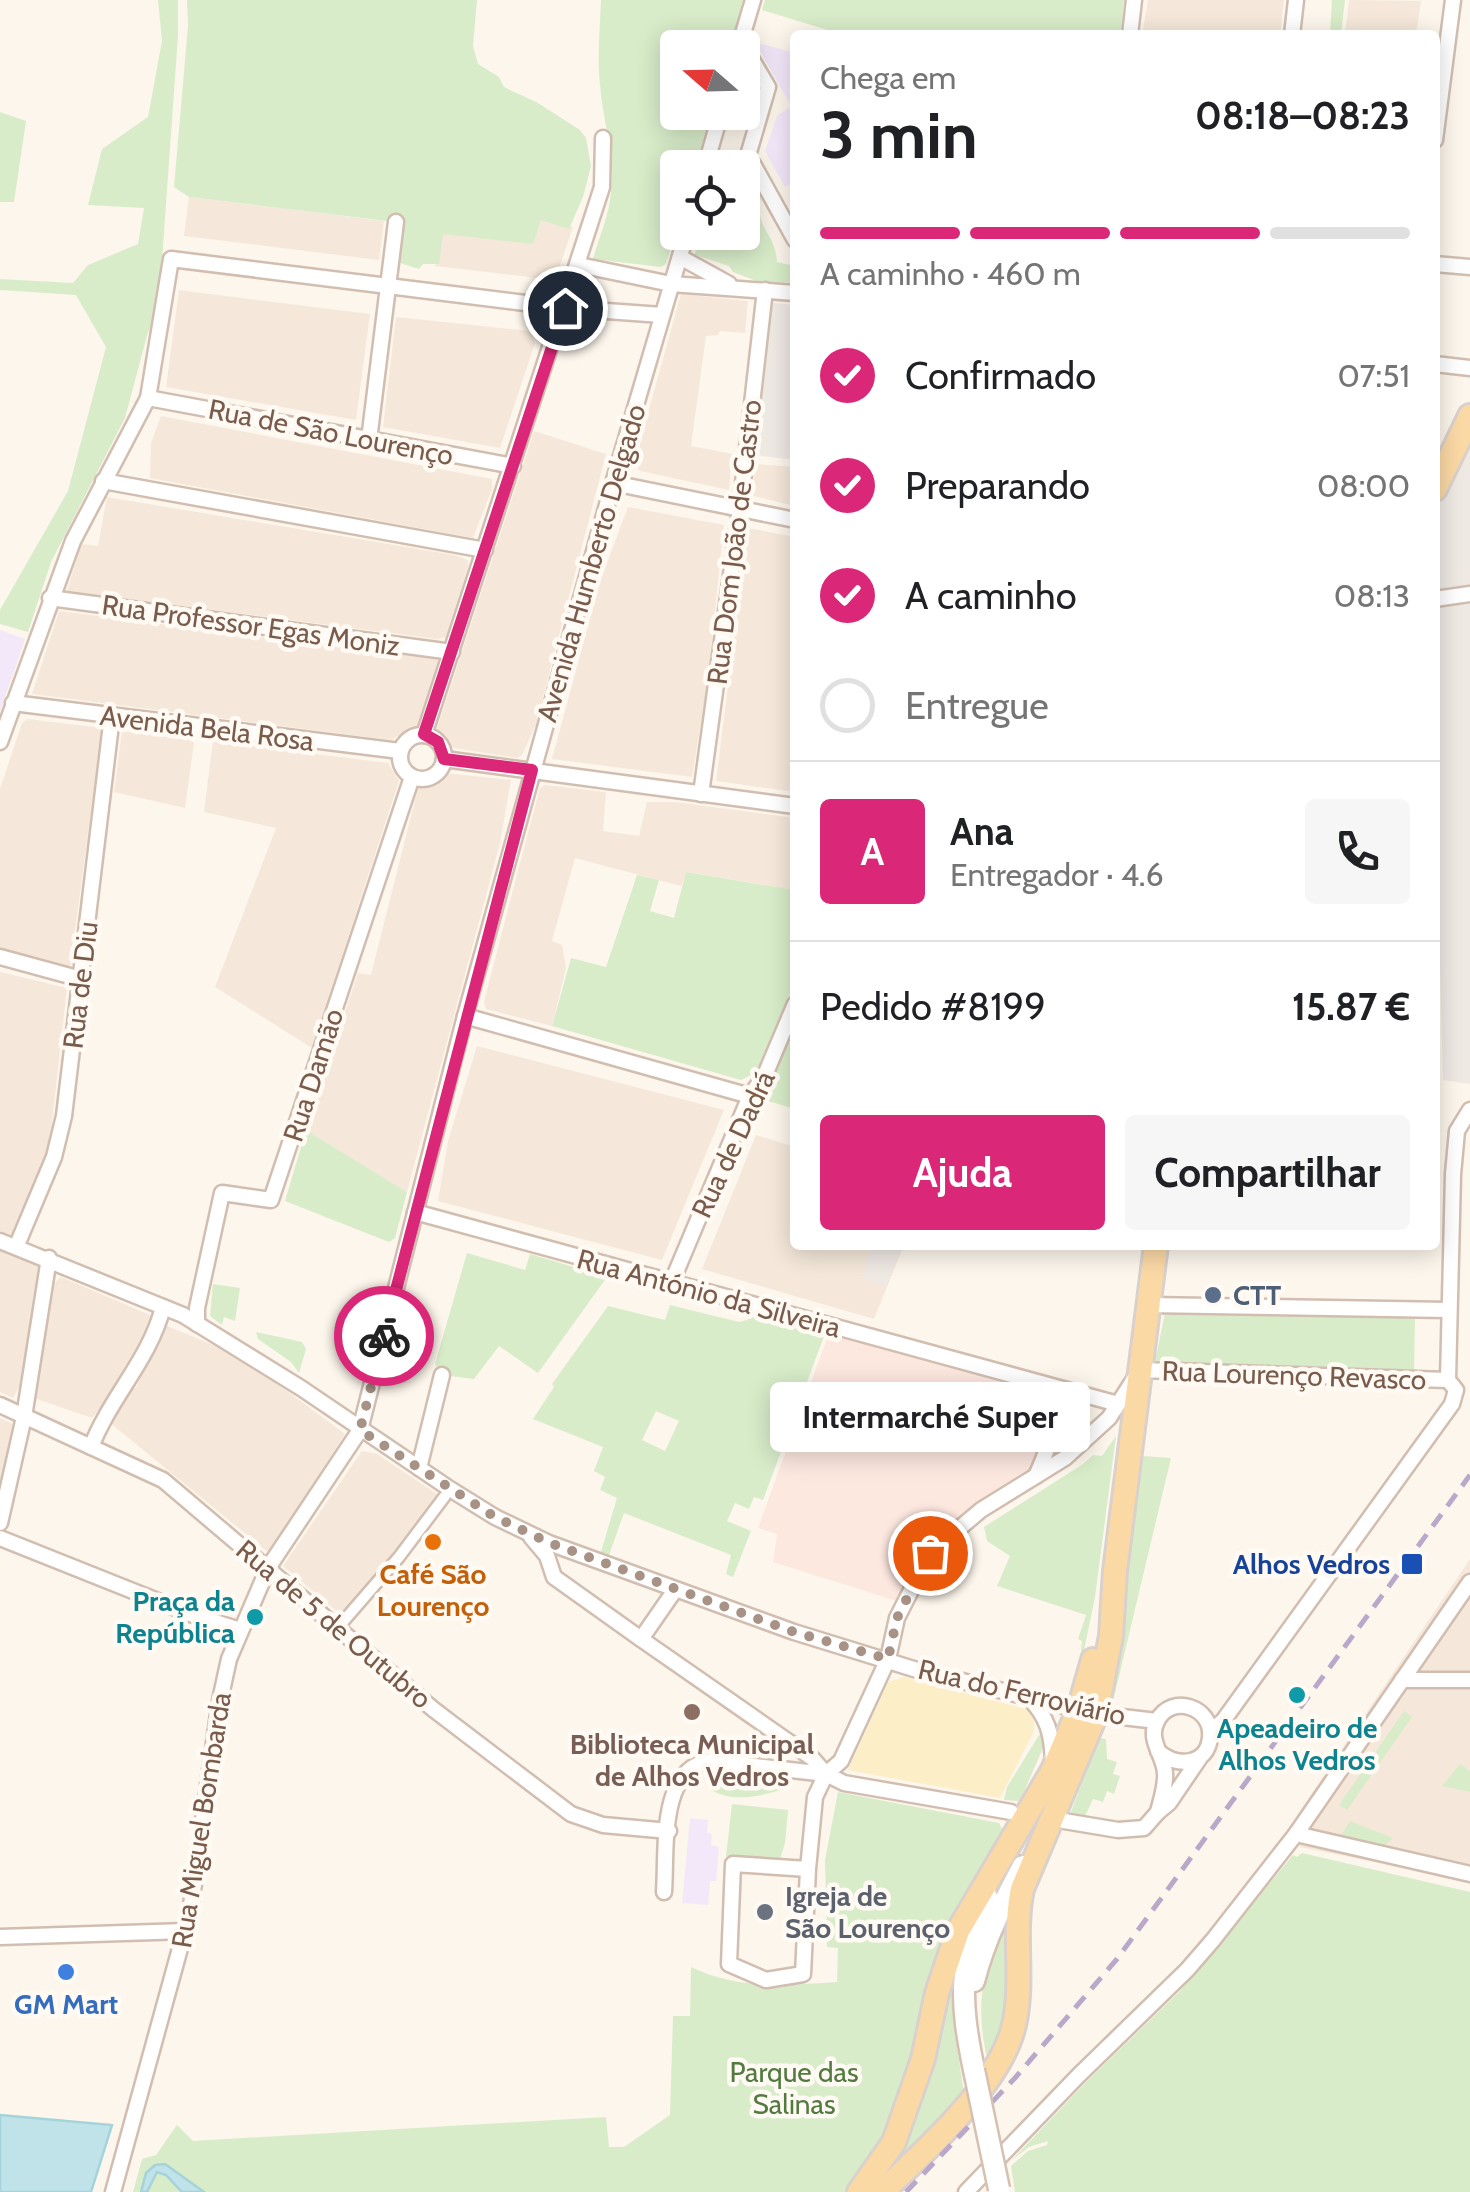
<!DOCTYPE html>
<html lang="pt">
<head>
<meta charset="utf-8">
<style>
  body { margin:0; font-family:Cabin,sans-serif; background:#f6f6f6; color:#202124; height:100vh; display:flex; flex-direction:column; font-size:38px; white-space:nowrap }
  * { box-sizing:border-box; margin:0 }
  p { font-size:32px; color:#757577 }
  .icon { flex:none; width:55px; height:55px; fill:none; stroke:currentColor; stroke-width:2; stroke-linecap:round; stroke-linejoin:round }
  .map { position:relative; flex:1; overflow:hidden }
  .sheet { position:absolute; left:790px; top:30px; width:650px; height:1220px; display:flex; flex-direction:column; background:#fff; border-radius:10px; box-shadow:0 5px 25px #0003 }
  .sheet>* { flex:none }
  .needle { width:65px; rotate:290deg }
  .controls { position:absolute; left:660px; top:30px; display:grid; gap:20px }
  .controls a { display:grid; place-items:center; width:100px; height:100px; border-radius:10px; background:#fff; box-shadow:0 5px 25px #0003; font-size:50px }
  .pin { position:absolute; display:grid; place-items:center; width:85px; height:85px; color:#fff; margin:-42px; border:5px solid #fff; border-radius:50%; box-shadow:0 2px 10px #0007 }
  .courier { position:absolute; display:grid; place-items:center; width:100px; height:100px; margin:-50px; border:8px solid #db2777; border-radius:50%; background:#fff; color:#222; box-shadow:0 2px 12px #0007 }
  .bubble { position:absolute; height:70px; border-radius:10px; background:#fff; box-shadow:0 5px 25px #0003; font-size:32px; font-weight:800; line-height:70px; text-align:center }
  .headline em { font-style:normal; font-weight:800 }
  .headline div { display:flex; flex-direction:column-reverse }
  .headline { display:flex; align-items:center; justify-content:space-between; height:170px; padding:0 30px }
  h1 { font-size:65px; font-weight:800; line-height:75px }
  .bar { display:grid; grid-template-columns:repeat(4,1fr); gap:15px 10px; align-content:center; height:120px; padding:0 30px }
  .bar i { height:12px; border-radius:8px; background:#e0e0e0 }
  .bar .current { background:#db2777 }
  .bar p { grid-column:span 4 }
  .line { display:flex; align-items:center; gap:25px; padding:0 30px; border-top:2px solid #e0e0e0 }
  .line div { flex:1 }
  .round { display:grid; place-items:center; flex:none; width:105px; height:105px; border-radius:10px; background:#f6f6f6 }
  ol { padding:0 30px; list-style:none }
  li { display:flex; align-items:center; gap:30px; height:110px }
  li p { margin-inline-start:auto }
  li .icon { padding:10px; border-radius:50%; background:#db2777; color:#fff; stroke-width:4 }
  li:last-child { color:#757577 }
  li i { width:55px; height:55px; border:5px solid #e0e0e0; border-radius:50% }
  .primary-button { display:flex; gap:20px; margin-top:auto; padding:20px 30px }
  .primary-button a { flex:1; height:115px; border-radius:10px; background:#db2777; color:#fff; font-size:40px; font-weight:800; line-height:115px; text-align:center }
  .primary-button a+a { background:#f6f6f6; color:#202124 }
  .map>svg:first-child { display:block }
  .residential { fill:#f5e8da }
  .commercial { fill:#fde8e0 }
  .industrial { fill:#efe9e4 }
  .education { fill:#f3e8fa }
  .green { fill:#d8ecc9; fill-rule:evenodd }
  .sand { fill:#fcefc7 }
  .water { fill:#bfe3e8; stroke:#a5d3da; stroke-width:2.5 }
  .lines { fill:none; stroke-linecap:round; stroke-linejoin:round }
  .pedestrian-casing { stroke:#d1beb0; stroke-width:15 }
  .minor-casing { stroke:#d1beb0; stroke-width:19 }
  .secondary-casing { stroke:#d6c0b0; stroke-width:25 }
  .primary-casing { stroke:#dad1cd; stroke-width:28 }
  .pedestrian { stroke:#fff; stroke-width:10 }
  .minor { stroke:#fff; stroke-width:14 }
  .secondary { stroke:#fff; stroke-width:20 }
  .primary { stroke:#fbd9a5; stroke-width:22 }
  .rail { stroke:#b9a8c9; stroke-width:5; stroke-dasharray:15 10; stroke-linecap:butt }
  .secondary-bridge-casing { stroke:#d6c0b0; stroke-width:25; stroke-linecap:butt }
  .secondary-bridge { stroke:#fff; stroke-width:20 }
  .done { stroke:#a89285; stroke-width:10; stroke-dasharray:0 18 }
  .route { stroke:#db2777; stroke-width:12 }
  .service-dot { fill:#5c6f8a; stroke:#fffaf3; stroke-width:4 }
  .food-dot { fill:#e8710a; stroke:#fffaf3; stroke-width:4 }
  .transit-dot { fill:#1a4fb4; stroke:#fffaf3; stroke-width:4 }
  .culture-dot { fill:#0f9aa8; stroke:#fffaf3; stroke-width:4 }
  .education-dot { fill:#8d6e63; stroke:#fffaf3; stroke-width:4 }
  .worship-dot { fill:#6b7280; stroke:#fffaf3; stroke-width:4 }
  .shop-dot { fill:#3f7fe0; stroke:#fffaf3; stroke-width:4 }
  .labels { text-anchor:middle; stroke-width:9; stroke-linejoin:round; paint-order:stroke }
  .street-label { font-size:28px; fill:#7a5c4d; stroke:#fffaf3 }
  .service-label { font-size:28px; font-weight:bold; fill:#4e5e75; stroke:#fffaf3; text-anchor:start }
  .transit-label { font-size:28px; font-weight:bold; fill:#164399; stroke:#fffaf3; text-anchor:end }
  .food-label { font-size:28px; font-weight:bold; fill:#c56008; stroke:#fffaf3 }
  .culture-label { font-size:28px; font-weight:bold; fill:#0d838f; stroke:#fffaf3; text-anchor:end }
  .education-label { font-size:28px; font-weight:bold; fill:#785e54; stroke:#fffaf3 }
  .worship-label { font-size:28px; font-weight:bold; fill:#5b616d; stroke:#fffaf3; text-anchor:start }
  .shop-label { font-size:28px; font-weight:bold; fill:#366cbe; stroke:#fffaf3 }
  .park-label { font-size:28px; fill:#537a41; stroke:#fffaf3 }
</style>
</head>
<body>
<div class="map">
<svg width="1470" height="2192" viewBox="0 0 1470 2192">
  <rect width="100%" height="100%" fill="#fdf6ec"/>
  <g class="residential">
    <path d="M1148,0H1284L1280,35H1142Z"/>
    <path d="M1349,0L1421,1L1416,35H1345Z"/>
    <path d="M189,197L384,221L379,260L184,236Z"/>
    <path d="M537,216L573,227L555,280L435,266L440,229Z"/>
    <path d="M179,290L370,314L356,420L166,387Z"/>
    <path d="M681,294L748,301L745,333L721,331L717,335L706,336L691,446L732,454L729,490L640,471L634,463Z"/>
    <path d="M396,317L530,331L535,343L500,448L383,427Z"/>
    <path d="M161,416L492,479V489L473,538L150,478L151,443Z"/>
    <path d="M534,431L606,454L536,724L522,755L517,758L448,747L436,731Z"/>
    <path d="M757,464L795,467V506L754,496L751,492Z"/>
    <path d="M107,497L454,555L468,560V567L446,637L437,639L67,591L81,544L98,546Z"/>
    <path d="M628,507L724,525L708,678L692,777L552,759L600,582Z"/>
    <path d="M748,528L795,537V792L716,781Z"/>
    <path d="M59,611L388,653L439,660L418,725L391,740L32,694Z"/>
    <path d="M28,719L102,728L70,968L0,950V789L22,723Z"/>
    <path d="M122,731L189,739L194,743L185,808L114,792Z"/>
    <path d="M213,741L388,763L399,781L312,1048L215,987L276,828L204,812Z"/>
    <path d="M445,773L511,780L500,843L407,1192L306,1130L358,973L371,975L418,788L435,783Z"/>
    <path d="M545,785L606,792L603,831L639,836L647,802H675L795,818V890L687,872L681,886L575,858L552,941L562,945L566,968L552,1026L486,1009L484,1002L515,882L540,788Z"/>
    <path d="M0,972L67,988L48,1158L15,1236L0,1231Z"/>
    <path d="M477,1046L724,1110L662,1260L438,1201L448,1141Z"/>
    <path d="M756,1135L795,1147V1245H904L874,1319L702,1269Z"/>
    <path d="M0,1251L40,1264L28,1370L13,1398L0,1392Z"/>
    <path d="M61,1277L157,1318L137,1358L92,1418L34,1398L49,1288Z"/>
    <path d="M165,1325L225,1350L264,1374L345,1434L269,1553L109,1422L125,1385L136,1388Z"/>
    <path d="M0,1418L17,1426L0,1483Z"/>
    <path d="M362,1451L377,1454L440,1496L412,1535L340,1614L283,1566Z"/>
    <path d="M1470,1559V1881L1300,1847L1302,1808Z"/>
  </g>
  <path class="commercial" d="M829,1333L1044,1394L1049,1457L935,1540L900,1602L773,1562L777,1534L758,1528Z"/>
  <g class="industrial">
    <path d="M773,303L795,305V460L754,455Z"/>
    <path d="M1470,434V1084L1443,1080L1435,786V508Z"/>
    <path d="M871,1245H903L887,1286L862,1279Z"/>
  </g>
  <g class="education">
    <path d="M755,42L795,53V182L785,187L765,151L777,116L791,106Z"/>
    <path d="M0,630L25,639L0,712Z"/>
    <path d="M690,1818L708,1820L707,1833L712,1834L711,1845L719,1847L716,1881H710L708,1905L682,1903Z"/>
  </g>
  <g class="green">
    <path d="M158,0H178V36L162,260L153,324L148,332L125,418L51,562L28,632L0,624V610L68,491L106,347L76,295L0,290V279L73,283L88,265L138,244L144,208L88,205L102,149L148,117L162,41Z"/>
    <path d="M187,0H477L473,46L478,64L499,77L504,87L538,103L580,130L586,138L591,166L583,197L569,229L541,220L533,244L443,234L439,264H423L419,269L397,262L394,218L387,221L189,197L174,187L188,26Z"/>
    <path d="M601,0H744L730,47L678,48V112L711,113L695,167L678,168L677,229L666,264L661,267L593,259C599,237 609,216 611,192C615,154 603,122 600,85C597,57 600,28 601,0Z"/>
    <path d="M765,0H1124L1120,35H844L762,10Z"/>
    <path d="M1332,0H1345L1341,33L1343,35H1330Z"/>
    <path d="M0,112L26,121L14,202H0Z"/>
    <path d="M746,178L756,181L762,193C752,229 775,229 777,262L795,266V283L756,281L733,272L729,266L695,255L698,233L742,232L743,179Z"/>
    <path d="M686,872L795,890V982L757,1072L741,1080L552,1026L571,958L606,967L637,875L659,880L650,911L674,918Z"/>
    <path d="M795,1017V1109L761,1099Z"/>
    <path d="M306,1130L407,1192L395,1238L389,1242L285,1201Z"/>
    <path d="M467,1253L525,1270L530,1254L607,1277L538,1373L499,1346L474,1379L442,1375L435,1364Z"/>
    <path d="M213,1284L240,1288L235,1321L224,1317L222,1325L210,1316Z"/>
    <path d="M670,1305L739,1322L747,1320L754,1312L826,1331L763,1500L754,1497L749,1509L735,1503L727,1521L751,1531L733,1577L726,1574L731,1555L624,1513L608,1558L600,1555L617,1498L600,1490L605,1477L594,1471L603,1447L533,1419L554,1387L552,1384L608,1306L665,1320ZM656,1411L679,1421L665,1451L642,1440Z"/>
    <path d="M1165,1313L1415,1317L1414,1370L1155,1362Z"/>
    <path d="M256,1332L302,1342L306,1349L299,1373L291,1362L258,1339Z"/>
    <path d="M1116,1436L1095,1597L1078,1679L1082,1641L1078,1639L1086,1615L997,1586L1010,1556L987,1541L984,1527L1083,1464L1093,1455L1102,1456Z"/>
    <path d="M1142,1456L1171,1458L1111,1710L1108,1706Z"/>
    <path d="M1404,1711L1412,1717L1347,1810L1339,1805Z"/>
    <path d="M1044,1733L1046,1741L1023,1794L1018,1801L1004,1800L1007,1787L1039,1735Z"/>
    <path d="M1093,1737L1106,1739L1107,1759L1117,1762L1113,1774L1120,1776L1114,1794L1107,1791L1103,1802L1093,1799L1084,1818L1069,1817L1084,1778Z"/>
    <path d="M1460,1764L1470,1771V1792L1442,1786Z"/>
    <path d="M714,1769L790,1782V1787C764,1795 737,1804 711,1790Z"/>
    <path d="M838,1792L999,1823L1003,1831L948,1931L909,2078L888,2134L850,2192H133L142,2159L156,2155L177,2125L193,2141L606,2117L609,2147H624L670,2115L673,2016H690L691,1967C738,1990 787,1985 837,1982L838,1948L827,1947L825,1860Z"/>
    <path d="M732,1804L788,1810L785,1843L779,1862L726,1856Z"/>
    <path d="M1350,1821L1393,1838L1383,1847L1340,1837Z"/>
    <path d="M1302,1853L1470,1892V2192H1015L1011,2166L1028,2151L1047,2145L1048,2141L1029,2147L1011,2161L1086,2082L1180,1991L1293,1855L1297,1857Z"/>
    <path d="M1002,1919L1009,1921L1010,2007L989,2066C974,2008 982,1973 1002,1919Z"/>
    <path d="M956,1963L953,2018L964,2094L884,2175Z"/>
  </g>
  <path class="sand" d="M904,1677L1029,1710L1034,1721V1731L1000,1798L848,1770L888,1682Z"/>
  <g class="water">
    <path d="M0,2115L112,2125L91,2192H0Z"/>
    <path d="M165,2164L204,2192H182L166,2175L157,2172L147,2192H141L146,2173L155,2165Z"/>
  </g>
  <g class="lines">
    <g class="pedestrian-casing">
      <path id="pedestrian" d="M341,1624L399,1557L445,1496"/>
    </g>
    <g class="minor-casing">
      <g id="minor">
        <path d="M1130,35L1134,0"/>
        <path d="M1292,35L1296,0"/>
        <path d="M739,47L753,0"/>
        <path d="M1435,140L1453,0"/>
        <path d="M747,159L753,164L795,240"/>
        <path d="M705,168L721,112"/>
        <path d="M739,168L747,159L768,87L741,41"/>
        <path d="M680,257L729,284"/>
        <path d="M1435,264L1470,267"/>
        <path d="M579,265L671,284L795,293"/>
        <path d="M1435,364L1470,368"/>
        <path d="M148,398L513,466"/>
        <path d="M369,440L396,222"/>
        <path d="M103,481L485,550"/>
        <path d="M613,483L795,520"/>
        <path d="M50,598L452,652"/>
        <path d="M1435,599L1470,594"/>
        <path d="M13,703L400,751"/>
        <circle cx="422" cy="757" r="22"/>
        <path d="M424,735L602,187L603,138"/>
        <path d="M0,742L73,541L148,398L171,259L565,308L662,315"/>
        <path d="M444,759L795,806"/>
        <path d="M701,794L740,509L765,290"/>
        <path d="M0,957L81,979"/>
        <path d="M465,1016L750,1096"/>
        <path d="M415,1212L1118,1404"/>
        <path d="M0,1241L183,1315L301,1388L450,1489L495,1517L549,1543L794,1632L917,1670L1096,1714L1157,1721"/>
        <path d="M17,1245L54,1157L64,1116L112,716"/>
        <path d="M671,1284L750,1096L765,1075L795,1004"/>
        <path d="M1148,1305L1448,1310"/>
        <path d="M197,1324V1308L222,1193L271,1200L412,777"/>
        <path d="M1022,1382C1064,1408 1053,1438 1036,1476"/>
        <path d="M0,1405L163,1480L433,1709L571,1814L603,1825L669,1831"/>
        <path d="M91,1447C111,1396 150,1359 163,1307"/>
        <path d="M419,1468L442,1375"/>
        <path d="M0,1523L24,1417L49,1258"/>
        <path d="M531,1537L547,1556L554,1577L641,1639L675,1590"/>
        <path d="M0,1538L193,1615L240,1630"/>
        <path d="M641,1639L812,1758L826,1774"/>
        <path d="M1402,1680H1470"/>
        <path d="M1028,1697C1048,1717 1052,1734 1053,1763"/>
        <path d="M1211,1731L1223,1721L1452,1404L1456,1390L1448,1380L1453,1174L1457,1131L1470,1110"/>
        <path d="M1158,1751C1175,1768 1208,1766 1210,1737C1213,1707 1171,1693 1157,1721C1147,1740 1164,1755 1165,1773C1166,1786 1161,1799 1158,1812L1169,1803L1201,1756"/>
        <path d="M1064,1821L1118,1830L1144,1828L1158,1812"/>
        <path d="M1296,1834L1470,1874"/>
        <path d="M808,1869L733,1864L729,1964L766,1980L803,1974L808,1869L815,1797L826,1774L841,1761L888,1659L897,1618L930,1553L981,1510L1065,1458L1109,1418L1140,1370L1448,1380"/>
        <path d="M664,1892C667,1851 658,1767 711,1761L826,1774L844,1783L1011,1812"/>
        <path d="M0,1937L186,1931"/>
        <path d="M113,2192L190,1912L220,1700L229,1659L268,1568L360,1430L465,1016L613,483L687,232"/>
        <path d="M966,2192L1079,2075L1187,1970L1213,1940L1296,1834L1470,1582"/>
      </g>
    </g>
    <g class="secondary-casing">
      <g id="secondary">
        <path d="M974,1981C985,1939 1002,1904 1023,1866"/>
        <path d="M974,2070C959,1997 959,1966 987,1897"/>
      </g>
    </g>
    <g class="primary-casing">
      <g id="primary">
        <path d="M1435,489L1470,416"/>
        <path d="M859,2192L894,2142L923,2059L937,1993L958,1931L1053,1770L1079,1709L1093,1660"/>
        <path d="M882,2192C924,2152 998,2086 1013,2029C1025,1983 1012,1935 1022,1889L1096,1714L1111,1636L1115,1571L1156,1245"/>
      </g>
    </g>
    <use href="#pedestrian" class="pedestrian"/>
    <use href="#minor" class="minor"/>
    <use href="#secondary" class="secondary"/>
    <use href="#primary" class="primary"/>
    <path class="rail" d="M906,2192L1015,2078L1117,1959L1470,1475"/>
    <g class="secondary-bridge-casing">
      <path id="secondary-bridge" d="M974,2070L999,2189"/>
    </g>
    <use href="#secondary-bridge" class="secondary-bridge"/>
  </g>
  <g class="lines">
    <path class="done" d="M384,1336L360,1430L495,1517L550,1543L794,1632L888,1659L897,1618L930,1553"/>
    <path class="route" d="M384,1336L532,770L444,759L438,742L424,734L565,308"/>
  </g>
  <circle class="service-dot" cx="1213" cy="1295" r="10"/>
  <circle class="food-dot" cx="433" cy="1542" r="10"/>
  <rect class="transit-dot" x="1400" y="1552" width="24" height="24" rx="5"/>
  <g class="culture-dot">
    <circle cx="255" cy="1617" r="10"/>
    <circle cx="1297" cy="1695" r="10"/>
  </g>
  <circle class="education-dot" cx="692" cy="1712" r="10"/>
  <circle class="worship-dot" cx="765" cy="1912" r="10"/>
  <circle class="shop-dot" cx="66" cy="1972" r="10"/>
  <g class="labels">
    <g class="street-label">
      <text transform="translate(331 432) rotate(11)" y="10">Rua de São Lourenço</text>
      <text transform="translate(734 542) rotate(-83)" y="10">Rua Dom João de Castro</text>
      <text transform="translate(591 563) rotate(-74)" y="10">Avenida Humberto Delgado</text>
      <text transform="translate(251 625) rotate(8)" y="10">Rua Professor Egas Moniz</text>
      <text transform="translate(207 728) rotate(7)" y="10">Avenida Bela Rosa</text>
      <text transform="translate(80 985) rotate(-83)" y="10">Rua de Diu</text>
      <text transform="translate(313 1075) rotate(-72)" y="10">Rua Damão</text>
      <text transform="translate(733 1144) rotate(-65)" y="10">Rua de Dadrá</text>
      <text transform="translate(709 1293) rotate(15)" y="10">Rua António da Silveira</text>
      <text transform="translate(1294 1375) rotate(2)" y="10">Rua Lourenço Revasco</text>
      <text transform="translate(334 1624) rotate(40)" y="10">Rua de 5 de Outubro</text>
      <text transform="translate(1022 1692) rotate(13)" y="10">Rua do Ferroviário</text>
      <text transform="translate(201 1820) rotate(-81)" y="10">Rua Miguel Bombarda</text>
    </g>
    <g class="service-label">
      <text x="1233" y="1305">CTT</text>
    </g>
    <g class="transit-label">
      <text x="1390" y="1574">Alhos Vedros</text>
    </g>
    <g class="food-label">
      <text x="433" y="1584">Café São<tspan x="433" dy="32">Lourenço</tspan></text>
    </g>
    <g class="culture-label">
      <text x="235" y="1611">Praça da<tspan x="235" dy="32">República</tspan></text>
      <text x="1297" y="1738" text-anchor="middle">Apeadeiro de<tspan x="1297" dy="32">Alhos Vedros</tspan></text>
    </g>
    <g class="education-label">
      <text x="692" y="1754">Biblioteca Municipal<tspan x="692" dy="32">de Alhos Vedros</tspan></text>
    </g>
    <g class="worship-label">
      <text x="785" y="1906">Igreja de<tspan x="785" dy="32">São Lourenço</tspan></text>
    </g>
    <g class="shop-label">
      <text x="66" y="2014">GM Mart</text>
    </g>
    <g class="park-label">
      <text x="794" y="2082">Parque das<tspan x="794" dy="32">Salinas</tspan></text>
    </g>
  </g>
</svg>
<div class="controls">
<a><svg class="needle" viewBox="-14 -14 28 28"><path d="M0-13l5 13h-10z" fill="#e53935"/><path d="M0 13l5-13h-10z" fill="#757577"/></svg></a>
<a><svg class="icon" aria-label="locate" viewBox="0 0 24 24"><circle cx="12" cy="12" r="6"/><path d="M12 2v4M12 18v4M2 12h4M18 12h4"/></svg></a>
</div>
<div class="pin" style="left:930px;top:1553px;background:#ea580c"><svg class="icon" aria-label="bag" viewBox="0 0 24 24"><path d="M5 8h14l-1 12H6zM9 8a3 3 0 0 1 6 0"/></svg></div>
<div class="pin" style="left:565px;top:308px;background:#1f2937"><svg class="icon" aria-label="home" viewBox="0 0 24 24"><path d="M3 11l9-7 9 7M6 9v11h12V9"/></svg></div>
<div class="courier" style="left:384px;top:1336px"><svg class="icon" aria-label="bike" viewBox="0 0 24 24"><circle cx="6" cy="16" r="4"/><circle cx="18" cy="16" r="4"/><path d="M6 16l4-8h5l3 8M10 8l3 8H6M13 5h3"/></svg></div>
<div class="bubble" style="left:770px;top:1382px;width:320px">Intermarché Super</div>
<section class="sheet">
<div class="headline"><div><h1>3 min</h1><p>Chega em</p></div><em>08:18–08:23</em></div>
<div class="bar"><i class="current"></i><i class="current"></i><i class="current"></i><i></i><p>A caminho · 460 m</p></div>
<ol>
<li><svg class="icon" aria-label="check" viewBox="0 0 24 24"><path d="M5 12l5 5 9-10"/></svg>Confirmado<p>07:51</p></li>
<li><svg class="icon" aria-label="check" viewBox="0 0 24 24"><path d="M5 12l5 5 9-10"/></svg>Preparando<p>08:00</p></li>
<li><svg class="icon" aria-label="check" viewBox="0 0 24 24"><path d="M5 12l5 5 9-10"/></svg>A caminho<p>08:13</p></li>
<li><i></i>Entregue</li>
</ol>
<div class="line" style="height:180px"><b class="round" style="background:#db2777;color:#fff">A</b><div><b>Ana</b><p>Entregador · 4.6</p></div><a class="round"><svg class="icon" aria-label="phone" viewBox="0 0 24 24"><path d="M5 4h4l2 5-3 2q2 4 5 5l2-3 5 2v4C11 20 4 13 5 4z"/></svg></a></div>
<div class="line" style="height:130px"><div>Pedido #8199</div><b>15.87 €</b></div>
<div class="primary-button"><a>Ajuda</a><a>Compartilhar</a></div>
</section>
</div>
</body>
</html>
